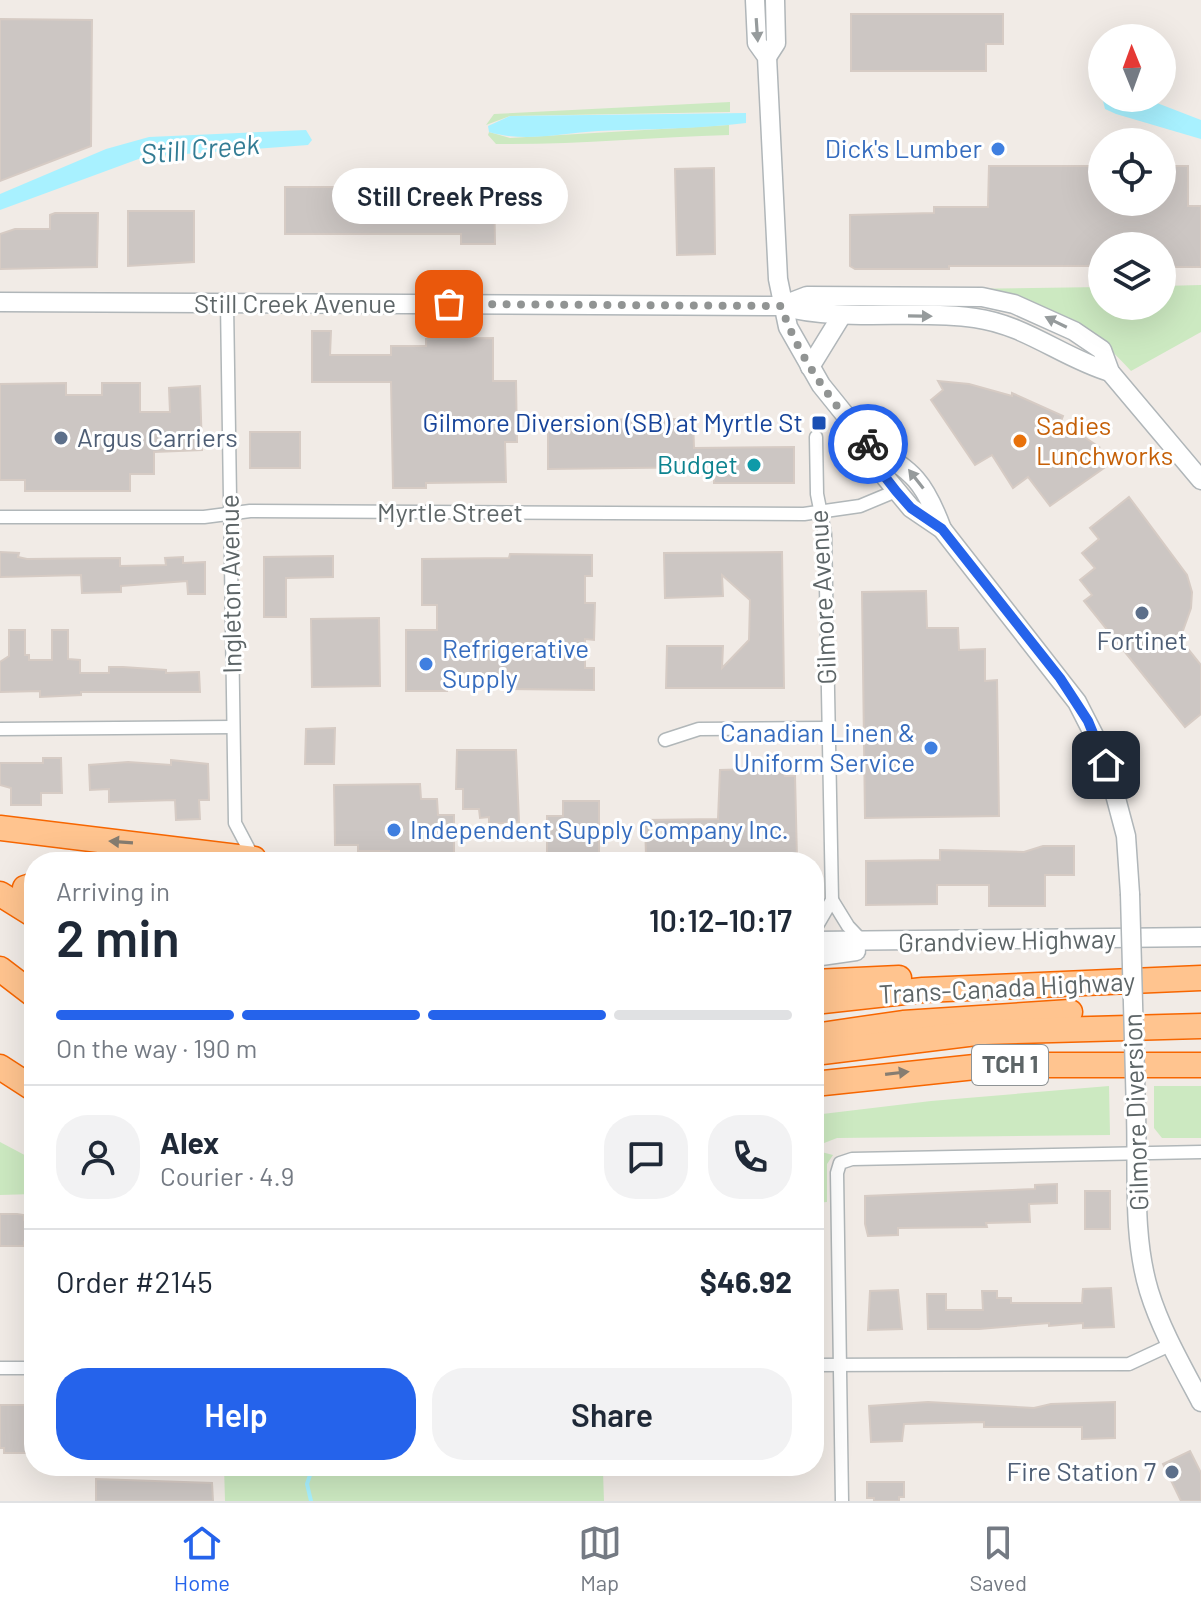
<!DOCTYPE html>
<html lang="en">
<head>
<meta charset="utf-8">
<style>
  body { margin:0; font-family:Barlow,sans-serif; background:#f2f2f3; color:#1f2937; height:100vh; display:flex; flex-direction:column; font-size:30px; white-space:nowrap }
  * { box-sizing:border-box; margin:0 }
  p { font-size:26px; color:#747a83 }
  .icon { flex:none; width:44px; height:44px; fill:none; stroke:currentColor; stroke-width:2; stroke-linecap:round; stroke-linejoin:round }
  .map { position:relative; flex:1; overflow:hidden }
  .details { position:absolute; left:24px; top:852px; width:800px; height:624px; display:flex; flex-direction:column; background:#fff; border-radius:32px; box-shadow:0 8px 32px #0002 }
  .details>* { flex:none }
  .needle { width:52px; rotate:359deg }
  .controls { position:absolute; left:1088px; top:24px; display:grid; gap:16px }
  .controls a { display:grid; place-items:center; width:88px; height:88px; border-radius:50%; background:#fff; box-shadow:0 8px 32px #0002; font-size:40px }
  .pin { position:absolute; display:grid; place-items:center; width:68px; height:68px; color:#fff; margin:-34px; border-radius:16px; box-shadow:0 4px 12px #0006 }
  .courier { position:absolute; display:grid; place-items:center; width:80px; height:80px; margin:-40px; border:6px solid #2563eb; border-radius:50%; background:#fff; color:#222; box-shadow:0 2px 10px #0007 }
  .bubble { position:absolute; height:56px; border-radius:28px; background:#fff; box-shadow:0 8px 32px #0002; font-size:26px; font-weight:600; line-height:56px; text-align:center }
  .summary em { font-style:normal; font-weight:600 }
  .summary div { display:flex; flex-direction:column-reverse }
  .summary { display:flex; align-items:center; justify-content:space-between; height:136px; padding:0 32px }
  h1 { font-size:52px; font-weight:600; line-height:60px }
  .bar { display:grid; grid-template-columns:repeat(4,1fr); gap:12px 8px; align-content:center; height:96px; padding:0 32px }
  .bar i { height:10px; border-radius:6px; background:#e0e1e3 }
  .bar .selected { background:#2563eb }
  .bar p { grid-column:span 4 }
  .line { display:flex; align-items:center; gap:20px; padding:0 32px; border-top:2px solid #e0e1e3 }
  .line div { flex:1 }
  .round { display:grid; place-items:center; flex:none; width:84px; height:84px; border-radius:32px; background:#f2f2f3 }
  .action { display:flex; gap:16px; margin-top:auto; padding:16px 32px }
  .action a { flex:1; height:92px; border-radius:32px; background:#2563eb; color:#fff; font-size:32px; font-weight:600; line-height:92px; text-align:center }
  .action a+a { background:#f2f2f3; color:#1f2937 }
  .tab-bar { display:flex; justify-content:space-around; align-items:center; height:112px; border-top:2px solid #e0e1e3; background:#fff; font-size:22px; color:#747a83 }
  .tab-bar a { display:grid; justify-items:center; gap:4px }
  .tab-bar .selected { color:#2563eb }
  .map>svg:first-child { display:block }
  .green { fill:#cce9c1 }
  .water { fill:#a8f1ff }
  .lines { fill:none; stroke-linecap:round; stroke-linejoin:round }
  .stream { stroke:#a8f1ff; stroke-width:4 }
  .building { fill:#ccc6c3; stroke:#d6cbc4; stroke-width:2 }
  .street-casing { stroke:#b1b7b9; stroke-width:15 }
  .secondary-casing { stroke:#b0b6b9; stroke-width:21 }
  .highway-casing { stroke:#f76600; stroke-width:27 }
  .street { stroke:#fff; stroke-width:12 }
  .secondary { stroke:#fff; stroke-width:18 }
  .highway { stroke:#ffc48f; stroke-width:24 }
  .secondary-bridge-casing { stroke:#b0b6b9; stroke-width:21; stroke-linecap:butt }
  .secondary-bridge { stroke:#fff; stroke-width:18 }
  .oneway { fill:#969b9c }
  .oneway2 { fill:#867d71 }
  .done { stroke:#919493; stroke-width:8; stroke-dasharray:0 14.4 }
  .route { stroke:#2563eb; stroke-width:10 }
  .shop-dot { fill:#3f7fe0; stroke:#fff; stroke-width:3 }
  .transit-dot { fill:#1a4fb4; stroke:#fff; stroke-width:3 }
  .service-dot { fill:#5c6f8a; stroke:#fff; stroke-width:3 }
  .food-dot { fill:#e8710a; stroke:#fff; stroke-width:3 }
  .culture-dot { fill:#0f9aa8; stroke:#fff; stroke-width:3 }
  .labels { text-anchor:middle; stroke-width:6; stroke-linejoin:round; paint-order:stroke }
  .shield { fill:#fff; stroke:#8e9395; stroke-width:2 }
  .shield-label { font-size:24px; font-weight:bold; fill:#5d6567 }
  .shop-label { font-size:26px; fill:#366cbe; stroke:#fff; text-anchor:end }
  .street-label { font-size:26px; fill:#5d6567; stroke:#fff }
  .transit-label { font-size:26px; fill:#164399; stroke:#fff; text-anchor:end }
  .food-label { font-size:26px; fill:#c56008; stroke:#fff; text-anchor:start }
  .service-label { font-size:26px; fill:#4e5e75; stroke:#fff; text-anchor:start }
  .culture-label { font-size:26px; fill:#0d838f; stroke:#fff; text-anchor:end }
  .water-label { font-size:28px; font-style:italic; fill:#337c94; stroke:#fff }
</style>
</head>
<body>
<div class="map">
<svg width="1201" height="1501" viewBox="0 0 1201 1501">
  <rect width="100%" height="100%" fill="#f1ebe6"/>
  <g class="green">
    <path d="M730,102V112L510,116L486,125L494,114Z"/>
    <path d="M729,125V135C651,137 575,145 496,144L488,135L489,132L510,138Z"/>
    <path d="M1201,285V332L1131,371C1078,312 1037,301 961,289L1102,287V306H1162V286Z"/>
    <path d="M1109,1086L1110,1135L837,1138L814,1147V1115L931,1101Z"/>
    <path d="M1154,1086H1201V1138H1162L1154,1128Z"/>
    <path d="M0,1142L34,1160V1194L0,1195Z"/>
    <path d="M814,1150L833,1155L827,1164V1202L814,1203Z"/>
    <path d="M224,1466H557V1473L603,1472L604,1501H225Z"/>
  </g>
  <g class="water">
    <path d="M1102,97L1144,98L1201,120V139L1116,114L1105,109Z"/>
    <path d="M746,113V123C697,129 648,129 598,131C561,133 526,143 489,132L488,126L510,116Z"/>
    <path d="M306,130L312,140L308,145L144,157L0,210V194L106,149L149,137Z"/>
  </g>
  <g class="lines">
    <path class="stream" d="M311,1501L307,1484L313,1466"/>
  </g>
  <g class="building">
    <path d="M851,14H1003V44H986V71H851Z"/>
    <path d="M0,19L92,20L91,146L0,181Z"/>
    <path d="M989,166H1102V202H1162V166H1188V206H1201V267H1162V246H1102V266H949V269H855L850,266V215L934,213V207H988Z"/>
    <path d="M714,168L715,254L677,255L675,169Z"/>
    <path d="M285,187H494L495,244H461V234H285Z"/>
    <path d="M128,211H194V262L128,266Z"/>
    <path d="M55,213H98L97,267L0,269V234L15,229H50V215Z"/>
    <path d="M312,331H331L330,355H391V346H426V339L493,338V381H516L517,442H505L506,482L426,483V488H393L391,382H312Z"/>
    <path d="M938,381L969,384L1012,396V393L1063,416L1061,421L1099,447L1091,450L1104,468L1050,506L1028,477L1013,488L992,455L975,465L931,400L943,390Z"/>
    <path d="M66,383V395H102V383H140V412H170L169,388L200,386L202,450L154,452V474H130V491H25V480H0V384Z"/>
    <path d="M693,419L694,448L794,447V483H714V467L548,469V420Z"/>
    <rect x="250" y="432" width="50" height="36"/>
    <path d="M1129,497L1187,575L1192,592L1191,608L1180,639L1201,665V714L1185,727L1084,601L1092,595L1080,580L1095,568L1082,553L1099,539L1090,528Z"/>
    <path d="M0,552L19,553L18,557L27,559L120,558V566L166,565L165,558L183,557V563L205,562V594H188L187,581L121,586V592L82,593L81,575L0,577Z"/>
    <path d="M782,552L784,688H666L667,646H723L722,668L749,640L750,600L722,575L723,596L665,598L664,553Z"/>
    <path d="M510,554L592,555V576H585V603H595L594,640L585,639V668H594V690L509,689L510,678H447V691H406V630H437V605H422V559L509,558Z"/>
    <path d="M333,556V577L286,578V617H264V557Z"/>
    <path d="M926,591L927,628H958L959,650L985,649V681L997,680L999,816L865,818L862,592Z"/>
    <path d="M379,618L380,686L312,687L311,619Z"/>
    <path d="M9,630H25V655H29V660H52V630H68V659L80,660V673H109V667H123L166,670V673L199,672L200,692H81V695L40,697V691L0,692V662L9,656Z"/>
    <path d="M335,728L334,764H305L306,729Z"/>
    <path d="M457,750H516L519,822L489,824V817L480,818L479,809H463V789H456Z"/>
    <path d="M43,758H61L62,793H41V805H11V788L0,785V763H43Z"/>
    <path d="M171,760L208,764L209,800H199L200,819L176,820L175,800L109,802V789L90,790L89,765L128,762L171,765Z"/>
    <path d="M785,768V776H795L797,859L719,862V855H689V862H650V856H646L645,820L718,819L720,770Z"/>
    <path d="M420,784L421,799H437L438,815H454V862L389,859V851H358V845H335L334,785Z"/>
    <path d="M563,801H599V862H547V816H563Z"/>
    <path d="M1043,846H1074V875H1045V906H989V885H937V904L866,905V861L940,860V850L1024,852Z"/>
    <path d="M1057,1184V1203L1029,1204L1030,1222L986,1223L987,1227L898,1228V1235L868,1236L865,1224V1196L1035,1189V1185Z"/>
    <rect x="1085" y="1191" width="25" height="38"/>
    <path d="M0,1214H17L24,1215V1220H34V1242H24V1246H0Z"/>
    <path d="M1111,1288L1114,1327L1083,1328V1323L1049,1326V1323L979,1329H928L927,1294H946V1310H983L982,1291H997V1298H1011V1303H1082L1083,1289Z"/>
    <path d="M898,1290L902,1329L868,1330L870,1291Z"/>
    <path d="M928,1402L1034,1408L1051,1404L1115,1402V1438L1082,1439V1427H984V1422L946,1423L904,1424L902,1441L871,1442L869,1406Z"/>
    <path d="M0,1405H34V1453H4V1448H0Z"/>
    <path d="M1190,1451L1201,1473V1501H1181L1163,1464Z"/>
    <path d="M96,1479L212,1483L213,1501H96Z"/>
    <path d="M867,1482H904V1497H899V1501H874V1498H867Z"/>
  </g>
  <g class="lines">
    <g class="street-casing">
      <g id="street">
        <path d="M227,303L235,823L254,859"/>
        <path d="M0,517H204L250,511L804,514L860,506L896,491"/>
        <path d="M0,729L233,727"/>
        <path d="M665,740L699,729L828,728"/>
        <path d="M832,900L848,926L864,943"/>
        <path d="M814,931L832,900L825,534L817,494L816,437"/>
        <path d="M814,1365L1129,1364L1170,1345"/>
        <path d="M0,1368H34"/>
        <path d="M842,1501L837,1173L840,1163L852,1159L1201,1152"/>
      </g>
    </g>
    <g class="secondary-casing">
      <g id="secondary">
        <path d="M755,0L757,43L767,57L778,279L788,327L821,385L871,447L882,473L911,508L942,529L1077,702L1098,743L1113,787L1126,836L1130,894"/>
        <path d="M767,57L776,43L775,0"/>
        <path d="M0,302L781,306C845,323 911,309 975,318C1026,325 1063,358 1110,372"/>
        <path d="M781,306L807,296L982,297L1014,304L1074,331L1102,350L1110,372L1201,480"/>
        <path d="M810,367L842,315"/>
        <path d="M871,447C913,470 925,483 942,529"/>
        <path d="M814,941L1201,937"/>
        <path d="M814,957L856,951"/>
        <path d="M1136,1113C1138,1171 1132,1235 1149,1291C1161,1330 1182,1366 1201,1402"/>
      </g>
    </g>
    <g class="highway-casing">
      <g id="highway">
        <path d="M0,828L254,859"/>
        <path d="M25,888L34,885"/>
        <path d="M0,894L34,915"/>
        <path d="M0,969L34,995"/>
        <path d="M814,982L899,978"/>
        <path d="M814,1002L923,990L1201,978"/>
        <path d="M814,1036L903,1023L1070,1012"/>
        <path d="M814,1053L984,1032L1201,1026"/>
        <path d="M0,1067L34,1089"/>
        <path d="M814,1084L994,1065H1201"/>
      </g>
    </g>
    <use href="#street" class="street"/>
    <use href="#secondary" class="secondary"/>
    <use href="#highway" class="highway"/>
    <g class="secondary-bridge-casing">
      <path id="secondary-bridge" d="M1130,894L1136,1113"/>
    </g>
    <use href="#secondary-bridge" class="secondary-bridge"/>
  </g>
  <defs><path id="oneway-solid" d="M-6-.8H1V-3.2L6.5 0L1 3.2V.8H-6Z" transform="scale(2)"/></defs>
  <g class="oneway">
    <use href="#oneway-solid" transform="translate(757 30) rotate(86)"/>
    <use href="#oneway-solid" transform="translate(920 316) rotate(1)"/>
    <use href="#oneway-solid" transform="translate(1056 322) rotate(-154)"/>
    <use href="#oneway-solid" transform="translate(916 479) rotate(-128)"/>
  </g>
  <g class="oneway2">
    <use href="#oneway-solid" transform="translate(121 842) rotate(-176)"/>
    <use href="#oneway-solid" transform="translate(897 1073) rotate(-7)"/>
  </g>
  <g class="lines">
    <path class="done" d="M449,304L781,306C799,359 832,402 868,444"/>
    <path class="route" d="M868,444L882,473L896,491L911,508L942,529L1060,678L1088,721L1106,765"/>
  </g>
  <g class="shop-dot">
    <circle cx="998" cy="149" r="8"/>
    <circle cx="426" cy="664" r="8"/>
    <circle cx="931" cy="748" r="8"/>
    <circle cx="394" cy="830" r="8"/>
  </g>
  <rect class="transit-dot" x="811" y="415" width="16" height="16" rx="4"/>
  <g class="service-dot">
    <circle cx="61" cy="438" r="8"/>
    <circle cx="1142" cy="613" r="8"/>
    <circle cx="1172" cy="1472" r="8"/>
  </g>
  <circle class="food-dot" cx="1020" cy="441" r="8"/>
  <circle class="culture-dot" cx="754" cy="465" r="8"/>
  <g class="labels">
    <rect class="shield" x="972" y="1045" width="76" height="40" rx="6"/>
    <g class="shield-label">
      <text x="1010" y="1073">TCH 1</text>
    </g>
    <g class="shop-label">
      <text x="982" y="158">Dick's Lumber</text>
      <text x="442" y="658" text-anchor="start">Refrigerative<tspan x="442" dy="30">Supply</tspan></text>
      <text x="915" y="742">Canadian Linen &amp;<tspan x="915" dy="30">Uniform Service</tspan></text>
      <text x="410" y="839" text-anchor="start">Independent Supply Company Inc.</text>
    </g>
    <g class="street-label">
      <text x="295" y="313">Still Creek Avenue</text>
      <text x="450" y="522">Myrtle Street</text>
      <text transform="translate(231 584) rotate(-91)" y="9">Ingleton Avenue</text>
      <text transform="translate(823 597) rotate(-93)" y="9">Gilmore Avenue</text>
      <text transform="translate(1007 941) rotate(-1)" y="9">Grandview Highway</text>
      <text transform="translate(1007 988) rotate(-3)" y="9">Trans-Canada Highway</text>
      <text transform="translate(1136 1112) rotate(-92)" y="9">Gilmore Diversion</text>
    </g>
    <g class="transit-label">
      <text x="803" y="432">Gilmore Diversion (SB) at Myrtle St</text>
    </g>
    <g class="food-label">
      <text x="1036" y="435">Sadies<tspan x="1036" dy="30">Lunchworks</tspan></text>
    </g>
    <g class="service-label">
      <text x="77" y="447">Argus Carriers</text>
      <text x="1142" y="650" text-anchor="middle">Fortinet</text>
      <text x="1156" y="1481" text-anchor="end">Fire Station 7</text>
    </g>
    <g class="culture-label">
      <text x="738" y="474">Budget</text>
    </g>
    <g class="water-label">
      <text transform="translate(200 149) rotate(-5)" y="10">Still Creek</text>
    </g>
  </g>
</svg>
<div class="controls">
<a><svg class="needle" viewBox="-14 -14 28 28"><path d="M0-13l5 13h-10z" fill="#e53935"/><path d="M0 13l5-13h-10z" fill="#747a83"/></svg></a>
<a><svg class="icon" aria-label="locate" viewBox="0 0 24 24"><circle cx="12" cy="12" r="6"/><path d="M12 2v4M12 18v4M2 12h4M18 12h4"/></svg></a>
<a><svg class="icon" aria-label="layers" viewBox="0 0 24 24"><path d="M12 4l9 5-9 5-9-5zM3 14l9 5 9-5"/></svg></a>
</div>
<div class="pin" style="left:449px;top:304px;background:#ea580c"><svg class="icon" aria-label="bag" viewBox="0 0 24 24"><path d="M5 8h14l-1 12H6zM9 8a3 3 0 0 1 6 0"/></svg></div>
<div class="pin" style="left:1106px;top:765px;background:#1f2937"><svg class="icon" aria-label="home" viewBox="0 0 24 24"><path d="M3 11l9-7 9 7M6 9v11h12V9"/></svg></div>
<div class="courier" style="left:868px;top:444px"><svg class="icon" aria-label="bike" viewBox="0 0 24 24"><circle cx="6" cy="16" r="4"/><circle cx="18" cy="16" r="4"/><path d="M6 16l4-8h5l3 8M10 8l3 8H6M13 5h3"/></svg></div>
<div class="bubble" style="left:332px;top:168px;width:236px">Still Creek Press</div>
<section class="details">
<div class="summary"><div><h1>2 min</h1><p>Arriving in</p></div><em>10:12–10:17</em></div>
<div class="bar"><i class="selected"></i><i class="selected"></i><i class="selected"></i><i></i><p>On the way · 190 m</p></div>
<div class="line" style="height:144px"><a class="round"><svg class="icon" aria-label="person" viewBox="0 0 24 24"><circle cx="12" cy="8" r="4"/><path d="M4 21q1-7 8-7t8 7"/></svg></a><div><b>Alex</b><p>Courier · 4.9</p></div><a class="round"><svg class="icon" aria-label="chat" viewBox="0 0 24 24"><path d="M4 5h16v11H9l-5 4z"/></svg></a><a class="round"><svg class="icon" aria-label="phone" viewBox="0 0 24 24"><path d="M5 4h4l2 5-3 2q2 4 5 5l2-3 5 2v4C11 20 4 13 5 4z"/></svg></a></div>
<div class="line" style="height:104px"><div>Order #2145</div><b>$46.92</b></div>
<div class="action"><a>Help</a><a>Share</a></div>
</section>
</div>
<nav class="tab-bar">
<a class="selected"><svg class="icon" aria-label="home" viewBox="0 0 24 24"><path d="M3 11l9-7 9 7M6 9v11h12V9"/></svg>Home</a>
<a><svg class="icon" aria-label="map" viewBox="0 0 24 24"><path d="M3 6l6-2 6 2 6-2v14l-6 2-6-2-6 2zM9 4v14M15 6v14"/></svg>Map</a>
<a><svg class="icon" aria-label="saved" viewBox="0 0 24 24"><path d="M7 4h10v16l-5-4-5 4z"/></svg>Saved</a>
</nav>
</body>
</html>
